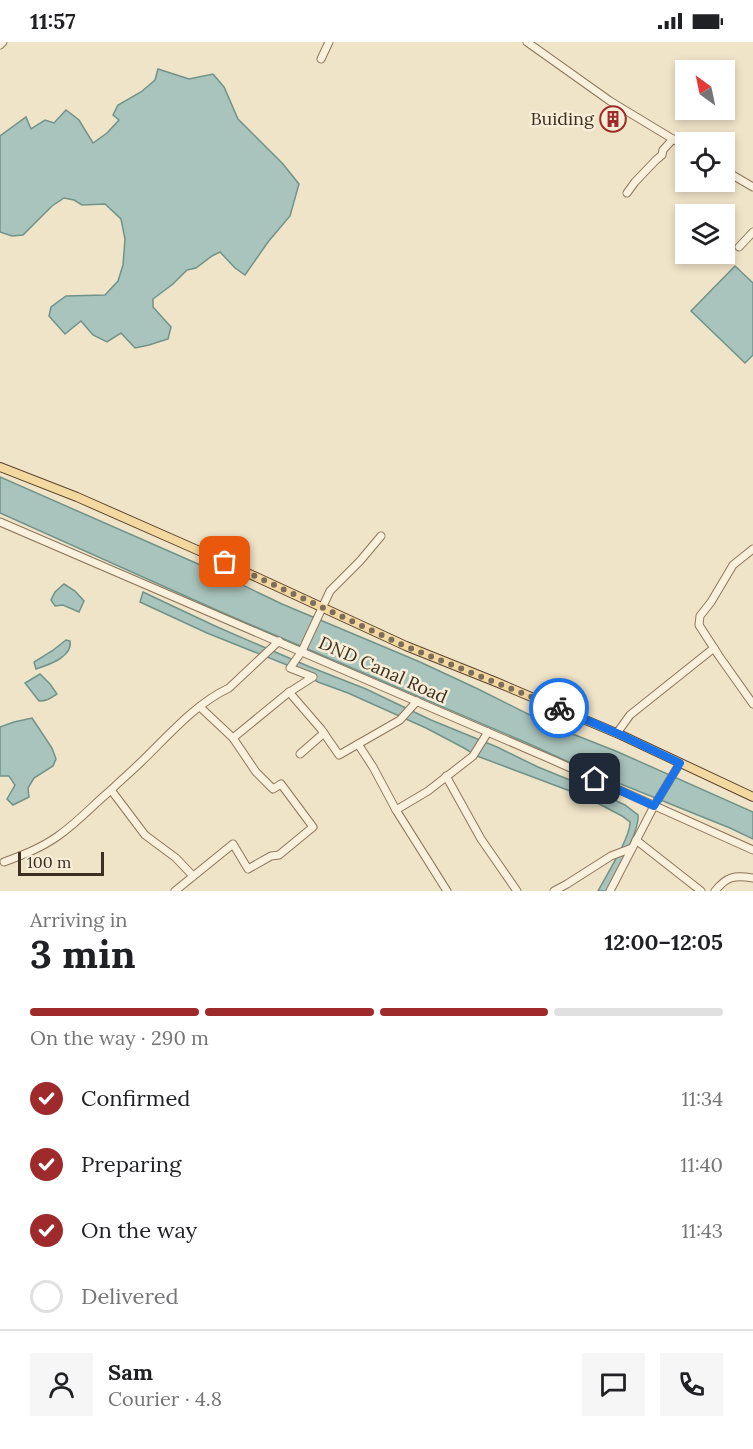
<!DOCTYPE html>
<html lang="en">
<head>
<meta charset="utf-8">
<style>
  body { margin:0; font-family:Lora,serif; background:#f6f6f6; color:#202124; height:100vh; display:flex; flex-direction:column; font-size:22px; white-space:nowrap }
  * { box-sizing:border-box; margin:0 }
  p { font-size:20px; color:#757577 }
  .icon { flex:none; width:33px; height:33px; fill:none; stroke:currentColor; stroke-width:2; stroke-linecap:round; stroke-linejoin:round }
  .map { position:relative; height:849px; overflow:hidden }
  .side { display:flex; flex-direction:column; background:#fff; flex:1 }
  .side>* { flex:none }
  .needle { width:39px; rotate:327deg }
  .buttons { position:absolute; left:675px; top:18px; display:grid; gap:12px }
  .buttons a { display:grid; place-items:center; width:60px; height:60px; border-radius:0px; background:#fff; box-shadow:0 3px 9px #0003; font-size:30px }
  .scale { position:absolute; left:18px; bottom:15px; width:86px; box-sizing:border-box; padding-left:6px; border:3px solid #3d2e20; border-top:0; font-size:16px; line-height:21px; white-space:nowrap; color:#3d2e20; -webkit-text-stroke:4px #f7eed8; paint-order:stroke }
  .pin { position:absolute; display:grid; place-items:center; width:51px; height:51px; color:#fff; margin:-26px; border-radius:12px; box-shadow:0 3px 9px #0006 }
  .courier { position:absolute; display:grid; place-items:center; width:60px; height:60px; margin:-30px; border:4px solid #1a73e8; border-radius:50%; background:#fff; color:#222; box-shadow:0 2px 8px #0007 }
  .headline em { font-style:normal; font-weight:700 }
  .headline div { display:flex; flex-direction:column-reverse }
  .headline { display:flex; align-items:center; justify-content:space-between; height:102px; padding:0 30px }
  h1 { font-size:39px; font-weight:700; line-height:45px }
  .bar { display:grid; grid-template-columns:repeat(4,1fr); gap:9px 6px; align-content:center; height:72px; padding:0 30px }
  .bar i { height:8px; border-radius:4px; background:#e0e0e0 }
  .bar .selected { background:#9e2a2b }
  .bar p { grid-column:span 4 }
  .line { display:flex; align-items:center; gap:15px; padding:0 30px; border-top:2px solid #e0e0e0 }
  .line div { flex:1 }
  .round { display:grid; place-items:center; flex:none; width:63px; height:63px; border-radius:0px; background:#f6f6f6 }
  ol { padding:0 30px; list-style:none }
  li { display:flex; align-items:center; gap:18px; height:66px }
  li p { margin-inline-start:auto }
  li .icon { padding:6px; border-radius:50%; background:#9e2a2b; color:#fff; stroke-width:4 }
  li:last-child { color:#757577 }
  li i { width:33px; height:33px; border:3px solid #e0e0e0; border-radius:50% }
  .status { display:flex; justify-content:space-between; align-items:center; height:42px; padding:0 30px; background:#fff; direction:ltr }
  .status svg { height:16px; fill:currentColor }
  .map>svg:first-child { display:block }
  .water { fill:#a9c4bc; stroke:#6f938a; stroke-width:1.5 }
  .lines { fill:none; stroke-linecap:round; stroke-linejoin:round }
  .minor-casing { stroke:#8d765c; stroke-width:9 }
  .major-casing { stroke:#5b4430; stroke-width:10 }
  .minor { stroke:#faf1dc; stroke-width:7 }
  .major { stroke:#f3d9a0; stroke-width:8 }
  .done { stroke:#7c6e5b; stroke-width:6; stroke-dasharray:0 10.8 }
  .route { stroke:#1a73e8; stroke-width:8 }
  .labels { text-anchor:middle; stroke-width:5; stroke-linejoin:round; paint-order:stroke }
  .poi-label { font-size:18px; fill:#3d2e20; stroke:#f7eed8; text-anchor:end }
  .street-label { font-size:18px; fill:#3d2e20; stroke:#f7eed8 }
</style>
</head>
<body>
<div class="status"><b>11:57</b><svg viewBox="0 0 49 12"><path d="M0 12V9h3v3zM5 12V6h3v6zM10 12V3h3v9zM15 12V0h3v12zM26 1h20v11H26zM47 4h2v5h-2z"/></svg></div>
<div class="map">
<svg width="753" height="849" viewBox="0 0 753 849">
  <rect width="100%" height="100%" fill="#f0e4c8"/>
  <g class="water">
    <path d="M158,27L189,37L213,32L224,45L238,77L283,122L299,142L290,174L268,200L245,233L235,226L220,210L212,214L196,226L187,228L173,242L153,257V265L171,285L168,297L149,303L135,306L121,291L107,300L93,293L81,279L65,292L49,274L51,265L66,254L105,253L118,239L123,223L125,197L121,177L105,162L82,163L74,158L64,156L52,164L23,193L12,194L0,190V94L26,75L31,87L45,78L54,81L66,68L79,78L93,101L107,91L119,78L113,73L118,63L141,50L155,38Z"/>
    <path d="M735,224L753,241V313L745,321L691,269Z"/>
    <path d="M0,435L205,525L282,562L420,620L478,647L550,683L618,710L753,770V797L730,786L586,728L527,701L221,570L0,471Z"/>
    <path d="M64,542L75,549L84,559L79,570L63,563L55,564L51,558L55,550Z"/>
    <path d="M143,550L215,584L310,625L366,647L431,678L497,705L538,725L587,745L625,763L638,773C640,790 615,833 606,849H598C606,834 631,794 630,780L622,774L586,755L477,714L464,706L426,686L348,651L318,640L297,627L207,591L140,560Z"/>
    <path d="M66,598L70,599C73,615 48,623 36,627L34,620L52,609Z"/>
    <path d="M40,632L50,642L57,652C51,656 47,659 39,659L25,641Z"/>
    <path d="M32,676L52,706L56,717L53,724L34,736L28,746L29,755L13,763L7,757L15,743L9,734H0V685L14,680Z"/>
  </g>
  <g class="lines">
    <g class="minor-casing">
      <g id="minor">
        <path d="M527,0L610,59L686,105"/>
        <path d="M0,3L3,0"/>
        <path d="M321,17L329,0"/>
        <path d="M724,128L753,145"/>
        <path d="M627,151L635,140L656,118L662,113L663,108L673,97"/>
        <path d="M739,205L753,190"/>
        <path d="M0,480L555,719L753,808"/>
        <path d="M753,507L733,523L711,560L700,574L699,583L719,614L753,662"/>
        <path d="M289,650L321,687L339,713L400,678L417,659"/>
        <path d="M617,691L630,673L714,606"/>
        <path d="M233,696L288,651L313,635L290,626L302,609L330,549L360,519L381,494"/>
        <path d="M358,702L373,725L396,768L447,849"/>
        <path d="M300,712L324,691"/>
        <path d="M446,734L481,797L517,849"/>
        <path d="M396,768L428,749L473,714L488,690"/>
        <path d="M636,798L701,849"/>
        <path d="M4,820C23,813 41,806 58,794C78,780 93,763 111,748"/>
        <path d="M193,834L176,816L145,793L111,748C121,738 132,729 142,719C169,693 195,662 229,646L279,599"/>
        <path d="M175,849L233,802L248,827L271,814L279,813L313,785L281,742L273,747L256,730L233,696L200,665"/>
        <path d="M554,849L567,842L611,814L632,806"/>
        <path d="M610,849L654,764L680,721"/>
        <path d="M715,849C727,834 735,833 753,836"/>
      </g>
    </g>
    <g class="major-casing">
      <path id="major" d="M0,425L77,455L204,511L406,604L496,640L621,693L753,755"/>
    </g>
    <use href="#minor" class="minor"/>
    <use href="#major" class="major"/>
  </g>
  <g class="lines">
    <path class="done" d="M225,520L405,604L559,666"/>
    <path class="route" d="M559,666L621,693L680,721L654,764L595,737"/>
  </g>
  <defs>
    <g id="building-ring" transform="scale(1.35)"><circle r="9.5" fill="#f7eed8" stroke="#9e2a2b" stroke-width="1.5"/><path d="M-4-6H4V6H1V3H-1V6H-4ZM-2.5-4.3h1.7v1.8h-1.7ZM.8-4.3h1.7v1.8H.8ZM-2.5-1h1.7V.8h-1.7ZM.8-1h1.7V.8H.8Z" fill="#9e2a2b"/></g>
  </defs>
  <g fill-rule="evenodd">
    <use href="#building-ring" x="613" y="77"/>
  </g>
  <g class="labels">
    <g class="poi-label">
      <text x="594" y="83">Buiding</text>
    </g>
    <g class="street-label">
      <text transform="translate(383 628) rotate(24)" y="6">DND Canal Road</text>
    </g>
  </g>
</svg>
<div class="buttons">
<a><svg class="needle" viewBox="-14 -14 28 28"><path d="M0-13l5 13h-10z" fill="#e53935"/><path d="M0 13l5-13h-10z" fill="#757577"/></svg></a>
<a><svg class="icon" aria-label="locate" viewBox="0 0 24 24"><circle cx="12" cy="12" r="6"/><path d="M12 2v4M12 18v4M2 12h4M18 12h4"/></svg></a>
<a><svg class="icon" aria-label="layers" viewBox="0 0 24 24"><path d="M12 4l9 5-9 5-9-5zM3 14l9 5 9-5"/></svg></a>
</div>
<div class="scale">100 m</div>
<div class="pin" style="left:225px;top:520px;background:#ea580c"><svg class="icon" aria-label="bag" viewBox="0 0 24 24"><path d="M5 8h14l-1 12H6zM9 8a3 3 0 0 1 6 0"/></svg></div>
<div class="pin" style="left:595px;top:737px;background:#1f2937"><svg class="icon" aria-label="home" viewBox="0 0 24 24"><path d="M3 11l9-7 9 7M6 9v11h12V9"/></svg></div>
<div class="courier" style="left:559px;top:666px"><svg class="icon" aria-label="bike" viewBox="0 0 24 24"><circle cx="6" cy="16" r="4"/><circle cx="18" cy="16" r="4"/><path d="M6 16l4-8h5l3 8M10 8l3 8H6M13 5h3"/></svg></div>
</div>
<section class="side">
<div class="headline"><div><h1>3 min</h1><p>Arriving in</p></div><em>12:00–12:05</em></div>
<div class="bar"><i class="selected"></i><i class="selected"></i><i class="selected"></i><i></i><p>On the way · 290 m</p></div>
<ol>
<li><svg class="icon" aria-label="check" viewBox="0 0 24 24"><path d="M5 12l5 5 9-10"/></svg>Confirmed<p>11:34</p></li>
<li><svg class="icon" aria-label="check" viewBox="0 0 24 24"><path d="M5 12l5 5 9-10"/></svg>Preparing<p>11:40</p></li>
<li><svg class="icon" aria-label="check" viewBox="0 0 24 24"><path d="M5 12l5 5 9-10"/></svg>On the way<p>11:43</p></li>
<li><i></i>Delivered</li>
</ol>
<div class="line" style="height:108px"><a class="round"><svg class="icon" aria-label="person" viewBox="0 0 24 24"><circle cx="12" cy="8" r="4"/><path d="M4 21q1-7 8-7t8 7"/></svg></a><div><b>Sam</b><p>Courier · 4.8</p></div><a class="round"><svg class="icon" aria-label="chat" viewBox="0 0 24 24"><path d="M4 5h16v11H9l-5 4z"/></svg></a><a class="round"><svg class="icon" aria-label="phone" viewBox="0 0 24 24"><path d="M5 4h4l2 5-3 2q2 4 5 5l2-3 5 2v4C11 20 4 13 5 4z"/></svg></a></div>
</section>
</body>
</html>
